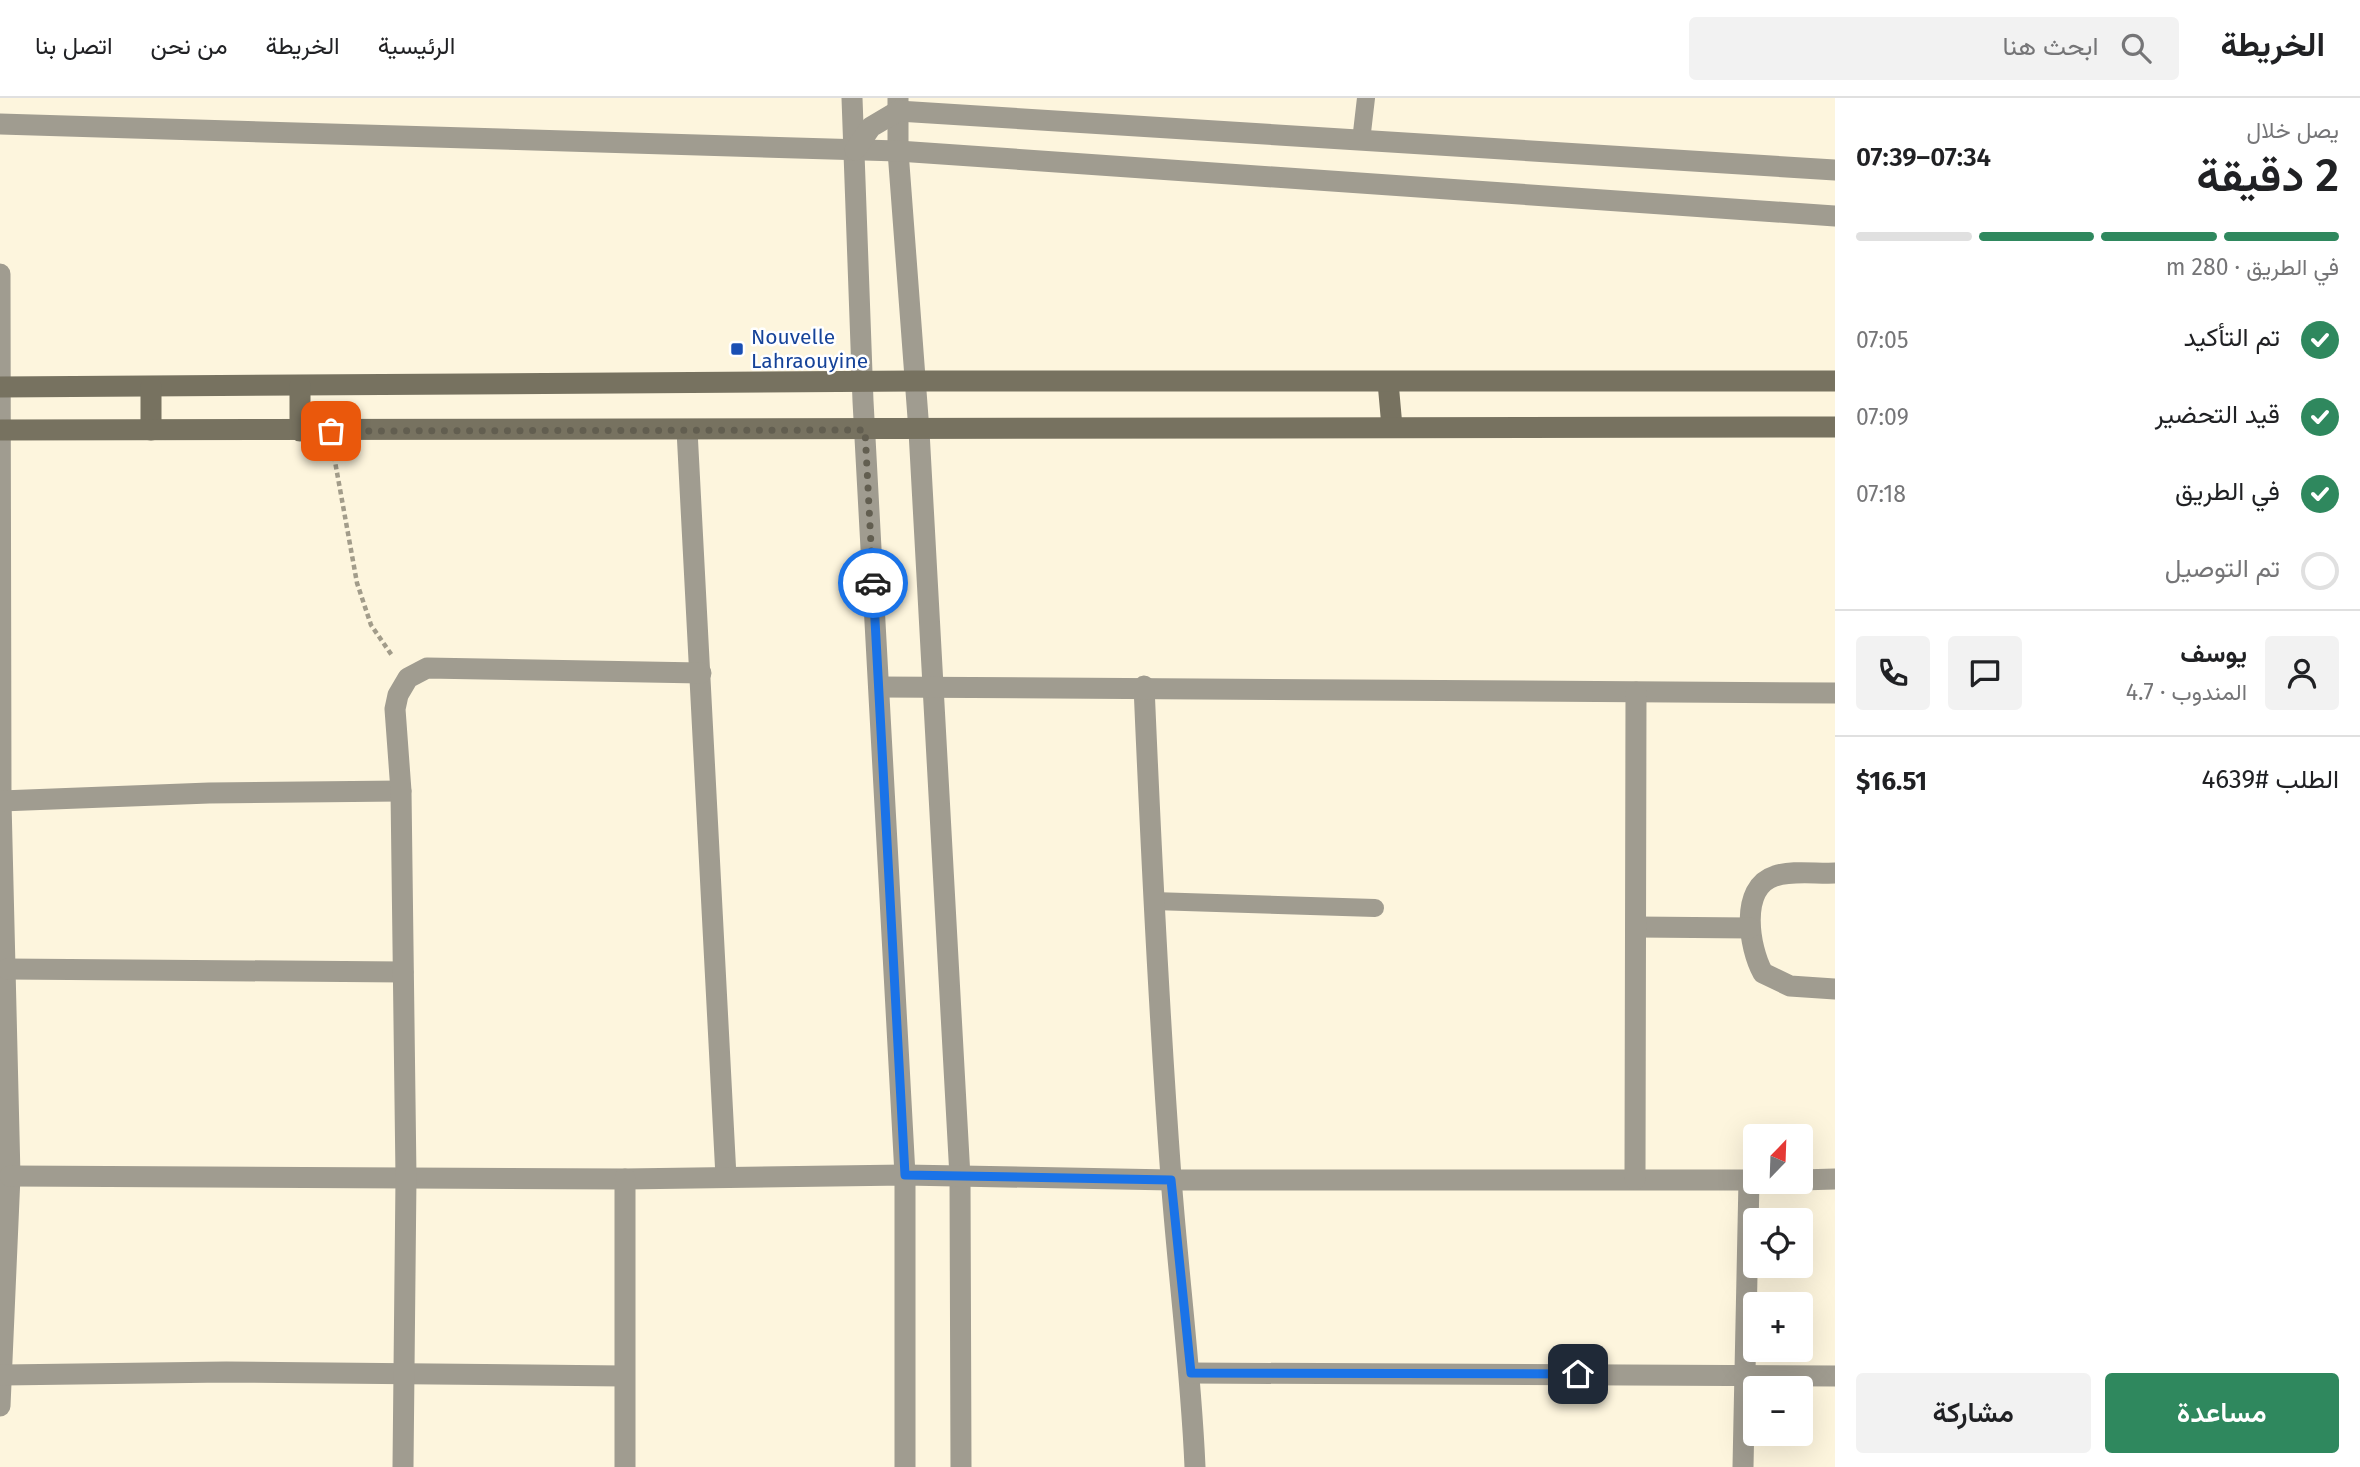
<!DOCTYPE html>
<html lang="ar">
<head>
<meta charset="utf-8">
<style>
  body { margin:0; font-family:"Fira Sans",Vazirmatn,sans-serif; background:#f2f2f2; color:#202124; direction:rtl; height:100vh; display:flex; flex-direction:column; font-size:26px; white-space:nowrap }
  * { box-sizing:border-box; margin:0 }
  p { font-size:23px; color:#757577 }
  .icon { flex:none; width:38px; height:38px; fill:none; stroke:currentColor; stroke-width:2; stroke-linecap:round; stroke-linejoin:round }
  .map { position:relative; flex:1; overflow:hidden; direction:ltr }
  .side { display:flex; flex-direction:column; background:#fff; width:525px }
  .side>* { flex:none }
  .needle { width:46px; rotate:23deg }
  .tools { position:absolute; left:1743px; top:1026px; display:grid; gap:14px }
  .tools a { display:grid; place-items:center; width:70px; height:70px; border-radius:7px; background:#fff; box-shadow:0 7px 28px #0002; font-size:35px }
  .pin { position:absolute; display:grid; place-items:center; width:60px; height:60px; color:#fff; margin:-30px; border-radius:14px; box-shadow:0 4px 10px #0006 }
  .courier { position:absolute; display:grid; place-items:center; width:70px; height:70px; margin:-35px; border:5px solid #1a73e8; border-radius:50%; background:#fff; color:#222; box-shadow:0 2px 9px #0007 }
  .headline em { font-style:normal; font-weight:600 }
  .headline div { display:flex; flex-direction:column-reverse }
  .headline { display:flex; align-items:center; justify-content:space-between; height:119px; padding:0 21px }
  h1 { font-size:46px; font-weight:600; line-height:52px }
  .bar { display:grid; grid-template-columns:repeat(4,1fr); gap:10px 7px; align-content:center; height:84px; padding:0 21px }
  .bar i { height:9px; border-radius:5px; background:#e0e0e0 }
  .bar .on { background:#2f885e }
  .bar p { grid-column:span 4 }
  .line { display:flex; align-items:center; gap:18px; padding:0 21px; border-top:2px solid #e0e0e0 }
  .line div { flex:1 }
  .round { display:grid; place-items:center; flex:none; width:74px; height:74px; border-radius:7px; background:#f2f2f2 }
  ol { padding:0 21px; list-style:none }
  li { display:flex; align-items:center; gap:21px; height:77px }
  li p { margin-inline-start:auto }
  li .icon { padding:7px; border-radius:50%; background:#2f885e; color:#fff; stroke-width:4 }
  li:last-child { color:#757577 }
  li i { width:38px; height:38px; border:4px solid #e0e0e0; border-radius:50% }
  .cta { display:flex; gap:14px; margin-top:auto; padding:14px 21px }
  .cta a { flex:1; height:80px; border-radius:7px; background:#2f885e; color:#fff; font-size:28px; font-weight:600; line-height:80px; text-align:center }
  .cta a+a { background:#f2f2f2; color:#202124 }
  header { display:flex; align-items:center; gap:42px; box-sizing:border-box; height:98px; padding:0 35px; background:#fff; border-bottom:2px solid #e0e0e0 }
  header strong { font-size:33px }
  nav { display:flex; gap:38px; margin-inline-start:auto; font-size:24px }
  .search { width:490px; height:63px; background:#f2f2f2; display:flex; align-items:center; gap:18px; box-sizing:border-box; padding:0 24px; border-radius:7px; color:#757577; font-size:26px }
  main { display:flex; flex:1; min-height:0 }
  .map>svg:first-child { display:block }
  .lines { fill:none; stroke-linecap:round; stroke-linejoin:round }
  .path { stroke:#a29c8a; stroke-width:4.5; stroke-dasharray:5 3.5; stroke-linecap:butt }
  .lane { stroke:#a09c90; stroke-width:18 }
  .street { stroke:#a09c90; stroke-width:21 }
  .secondary { stroke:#777260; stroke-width:21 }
  .done { stroke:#625e50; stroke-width:7; stroke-dasharray:0 12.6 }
  .route { stroke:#1a73e8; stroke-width:9 }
  .transit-dot { fill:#1a4fb4; stroke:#fff; stroke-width:2.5 }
  .labels { text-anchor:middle; stroke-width:5; stroke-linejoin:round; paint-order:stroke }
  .transit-label { font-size:21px; fill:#164399; stroke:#fff; text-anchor:start }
</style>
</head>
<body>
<header>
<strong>الخريطة</strong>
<div class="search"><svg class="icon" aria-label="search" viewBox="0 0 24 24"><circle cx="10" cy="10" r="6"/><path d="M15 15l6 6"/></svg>ابحث هنا</div>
<nav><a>الرئيسية</a><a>الخريطة</a><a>من نحن</a><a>اتصل بنا</a></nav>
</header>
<main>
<section class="side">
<div class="headline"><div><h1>2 دقيقة</h1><p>يصل خلال</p></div><em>07:34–07:39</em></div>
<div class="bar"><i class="on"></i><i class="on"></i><i class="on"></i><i></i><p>في الطريق · 280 m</p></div>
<ol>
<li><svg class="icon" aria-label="check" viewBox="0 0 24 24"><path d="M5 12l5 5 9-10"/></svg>تم التأكيد<p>07:05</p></li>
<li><svg class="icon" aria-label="check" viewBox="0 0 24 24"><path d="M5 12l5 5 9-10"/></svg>قيد التحضير<p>07:09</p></li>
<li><svg class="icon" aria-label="check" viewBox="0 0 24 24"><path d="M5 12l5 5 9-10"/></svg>في الطريق<p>07:18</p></li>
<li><i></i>تم التوصيل</li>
</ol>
<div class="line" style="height:126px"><a class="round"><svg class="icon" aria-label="person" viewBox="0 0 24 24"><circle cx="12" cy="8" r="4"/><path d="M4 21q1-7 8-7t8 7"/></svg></a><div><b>يوسف</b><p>المندوب · 4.7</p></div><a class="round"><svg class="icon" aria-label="chat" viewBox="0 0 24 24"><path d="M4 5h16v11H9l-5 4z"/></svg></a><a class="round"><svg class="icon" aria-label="phone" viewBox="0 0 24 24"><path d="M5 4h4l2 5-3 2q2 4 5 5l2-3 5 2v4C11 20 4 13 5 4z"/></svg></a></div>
<div class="line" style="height:91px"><div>الطلب #4639</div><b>$16.51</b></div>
<div class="cta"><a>مساعدة</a><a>مشاركة</a></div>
</section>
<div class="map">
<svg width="1835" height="1369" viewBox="0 0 1835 1369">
  <rect width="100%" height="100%" fill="#fdf5dd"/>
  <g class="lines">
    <path class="path" d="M334,358L357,485L371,527L393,559"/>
    <g class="lane">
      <path d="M1361,43L1366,0"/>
      <path d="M1153,803L1375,810"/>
    </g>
    <g class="street">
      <path d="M852,0L863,303L905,1077V1369"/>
      <path d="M898,0V53L919,333L960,1079L961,1369"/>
      <path d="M0,26L898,53L1835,118"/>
      <path d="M855,52L871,29L898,13L1835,72"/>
      <path d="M0,176L1,703L10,1078L0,1308"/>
      <path d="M687,332L726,1079"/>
      <path d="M1144,588C1151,752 1159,916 1171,1079C1178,1176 1191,1272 1195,1369"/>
      <path d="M879,589L1835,595"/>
      <path d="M1,703L209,695L401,693"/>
      <path d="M1835,775C1817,776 1792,772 1775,778C1739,789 1749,850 1763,875L1790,888L1835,891"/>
      <path d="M1637,829L1750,830"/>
      <path d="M7,871L403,874"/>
      <path d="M10,1078L625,1081L905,1077L1171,1082H1755"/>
      <path d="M1635,1081L1636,594"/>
      <path d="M1801,1082L1835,1081"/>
      <path d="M1191,1275L1835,1278"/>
      <path d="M3,1277L226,1274L623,1278"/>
      <path d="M403,1369L406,1079L401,693L395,611L398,597L408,580L427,570L701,575"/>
      <path d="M625,1369V1081"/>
      <path d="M1743,1369L1749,1082"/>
    </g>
    <g class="secondary">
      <path d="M1388,284L1392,329"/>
      <path d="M0,289L914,283H1835"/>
      <path d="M151,289V332"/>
      <path d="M0,332L1835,329"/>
      <path d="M300,333V288"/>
    </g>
  </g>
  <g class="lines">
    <path class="done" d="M331,333L865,332L873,485"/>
    <path class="route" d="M873,485L905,1077L1171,1082L1191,1275L1578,1276"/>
  </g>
  <rect class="transit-dot" x="730" y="244" width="14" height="14" rx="3.5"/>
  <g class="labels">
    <g class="transit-label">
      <text x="751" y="246">Nouvelle<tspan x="751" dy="24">Lahraouyine</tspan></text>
    </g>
  </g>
</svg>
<div class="tools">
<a><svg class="needle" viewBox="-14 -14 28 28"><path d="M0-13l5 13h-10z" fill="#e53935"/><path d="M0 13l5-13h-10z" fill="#757577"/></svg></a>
<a><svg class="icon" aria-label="locate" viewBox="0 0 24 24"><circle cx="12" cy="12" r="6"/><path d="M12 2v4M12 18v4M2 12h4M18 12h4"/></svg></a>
<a>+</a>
<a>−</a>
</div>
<div class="pin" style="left:331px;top:333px;background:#ea580c"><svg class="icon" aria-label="bag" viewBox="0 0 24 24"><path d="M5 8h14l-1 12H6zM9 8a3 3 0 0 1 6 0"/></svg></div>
<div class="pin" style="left:1578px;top:1276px;background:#1f2937"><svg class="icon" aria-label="home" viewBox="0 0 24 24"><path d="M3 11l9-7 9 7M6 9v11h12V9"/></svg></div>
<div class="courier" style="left:873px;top:485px"><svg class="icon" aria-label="car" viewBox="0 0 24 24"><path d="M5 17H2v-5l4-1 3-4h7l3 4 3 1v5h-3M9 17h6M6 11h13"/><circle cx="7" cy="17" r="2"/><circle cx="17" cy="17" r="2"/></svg></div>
</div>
</main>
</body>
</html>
